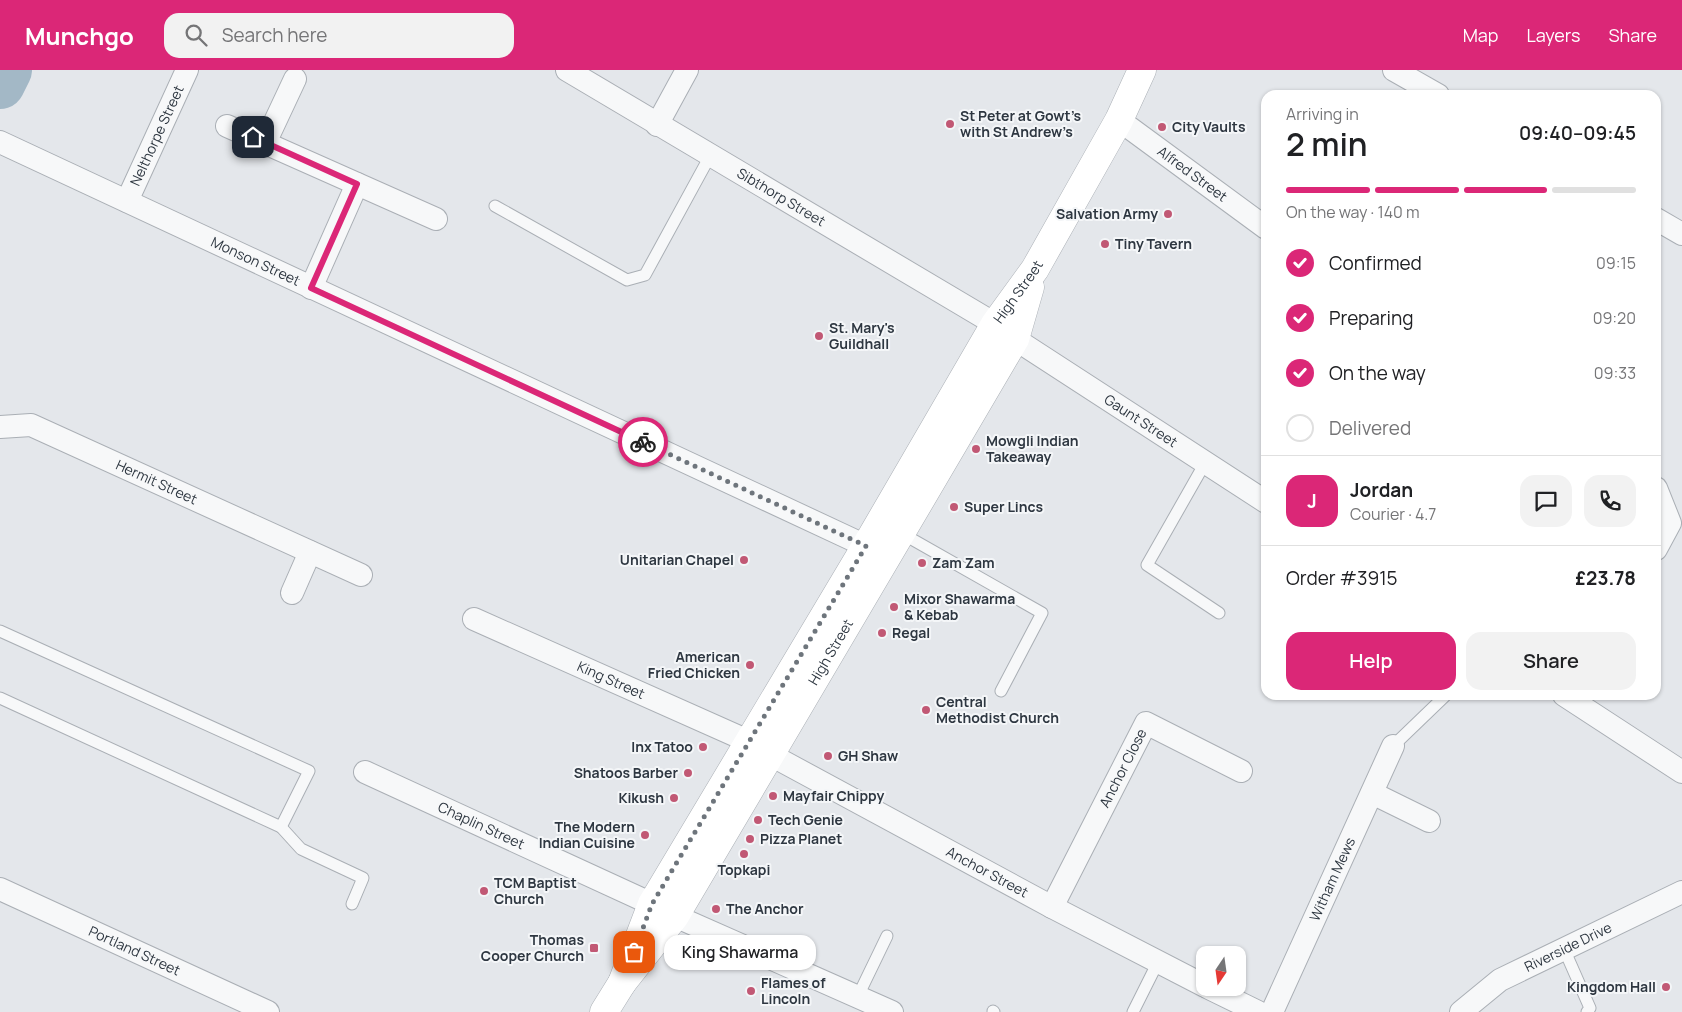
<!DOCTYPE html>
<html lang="en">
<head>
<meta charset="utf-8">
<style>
  body { margin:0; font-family:Manrope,sans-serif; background:#f2f2f2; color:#202124; height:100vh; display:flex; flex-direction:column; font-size:19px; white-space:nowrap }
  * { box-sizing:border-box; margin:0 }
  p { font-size:16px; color:#757577 }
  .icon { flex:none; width:28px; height:28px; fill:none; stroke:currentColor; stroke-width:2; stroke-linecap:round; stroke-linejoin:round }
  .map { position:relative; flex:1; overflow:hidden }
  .details { position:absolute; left:1261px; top:20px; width:400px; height:610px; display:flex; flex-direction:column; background:#fff; border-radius:15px; box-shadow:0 1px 4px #0004 }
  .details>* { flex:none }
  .needle { width:32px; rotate:193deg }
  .fabs { position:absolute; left:1196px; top:876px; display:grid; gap:10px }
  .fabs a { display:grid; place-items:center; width:50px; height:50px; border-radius:10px; background:#fff; box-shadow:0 1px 4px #0004; font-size:25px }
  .pin { position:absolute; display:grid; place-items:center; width:42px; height:42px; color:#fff; margin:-21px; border-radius:10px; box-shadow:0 2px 8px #0006 }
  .courier { position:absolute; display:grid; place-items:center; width:50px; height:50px; margin:-25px; border:4px solid #db2777; border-radius:50%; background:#fff; color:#222; box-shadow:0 1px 6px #0007 }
  .bubble { position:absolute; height:35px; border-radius:15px; background:#fff; box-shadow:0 1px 4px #0004; font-size:16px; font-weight:600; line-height:35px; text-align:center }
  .overview em { font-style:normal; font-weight:600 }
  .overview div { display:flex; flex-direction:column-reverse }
  .overview { display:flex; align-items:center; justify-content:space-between; height:85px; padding:0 25px }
  h1 { font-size:32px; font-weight:600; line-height:38px }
  .bar { display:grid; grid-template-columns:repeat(4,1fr); gap:8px 5px; align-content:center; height:60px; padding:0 25px }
  .bar i { height:6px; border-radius:4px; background:#e0e0e0 }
  .bar .active { background:#db2777 }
  .bar p { grid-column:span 4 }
  .line { display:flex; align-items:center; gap:12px; padding:0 25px; border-top:1px solid #e0e0e0 }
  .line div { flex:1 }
  .round { display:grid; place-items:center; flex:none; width:52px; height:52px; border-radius:15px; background:#f2f2f2 }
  ol { padding:0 25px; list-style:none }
  li { display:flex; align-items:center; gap:15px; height:55px }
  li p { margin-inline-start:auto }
  li .icon { padding:5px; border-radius:50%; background:#db2777; color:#fff; stroke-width:4 }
  li:last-child { color:#757577 }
  li i { width:28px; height:28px; border:2px solid #e0e0e0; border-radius:50% }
  .cta { display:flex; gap:10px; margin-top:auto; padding:10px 25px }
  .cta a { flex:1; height:58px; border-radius:15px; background:#db2777; color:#fff; font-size:20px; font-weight:600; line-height:58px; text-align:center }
  .cta a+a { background:#f2f2f2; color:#202124 }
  header { display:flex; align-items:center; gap:30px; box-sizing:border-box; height:70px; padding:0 25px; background:#db2777; color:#fff }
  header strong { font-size:24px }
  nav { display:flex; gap:28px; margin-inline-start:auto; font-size:18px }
  .search { width:350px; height:45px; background:#f2f2f2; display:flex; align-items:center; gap:12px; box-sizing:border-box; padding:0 18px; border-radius:15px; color:#757577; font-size:19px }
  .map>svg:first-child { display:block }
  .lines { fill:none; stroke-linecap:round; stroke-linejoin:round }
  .river { stroke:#a3b8c6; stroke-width:50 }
  .lane-casing { stroke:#aaafb5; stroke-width:13 }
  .street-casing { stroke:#aaafb5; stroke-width:24 }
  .secondary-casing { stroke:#aaafb5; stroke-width:29 }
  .lane { stroke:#f7f8f9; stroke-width:11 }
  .street { stroke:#f7f8f9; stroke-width:22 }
  .secondary { stroke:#fff; stroke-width:28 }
  .done { stroke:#6e757c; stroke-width:5; stroke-dasharray:0 9 }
  .route { stroke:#db2777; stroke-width:6 }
  .poi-dot { fill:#c15874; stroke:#f4f6f8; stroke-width:2 }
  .labels { text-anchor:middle; stroke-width:4; stroke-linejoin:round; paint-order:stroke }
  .poi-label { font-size:14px; font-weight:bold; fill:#2e3741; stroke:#f4f6f8; text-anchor:start }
  .street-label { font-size:14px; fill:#2e3741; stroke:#f4f6f8 }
</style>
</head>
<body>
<header>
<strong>Munchgo</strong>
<div class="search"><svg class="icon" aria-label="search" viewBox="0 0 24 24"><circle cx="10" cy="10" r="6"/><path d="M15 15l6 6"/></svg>Search here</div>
<nav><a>Map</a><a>Layers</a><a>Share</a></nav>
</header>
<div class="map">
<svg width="1682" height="942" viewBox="0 0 1682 942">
  <rect width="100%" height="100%" fill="#e4e7eb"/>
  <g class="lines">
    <path class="river" d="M0,14L7,0"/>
    <g class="lane-casing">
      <g id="lane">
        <path d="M495,136L627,210L645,205L710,86"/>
        <path d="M1205,393L1147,495L1219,543"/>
        <path d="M901,463L1042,543L1001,621"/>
        <path d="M0,561L309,701L281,757L0,628"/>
        <path d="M1393,676L1446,625"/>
        <path d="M281,757L301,779L363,808L352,834"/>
        <path d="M1564,879L1590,938L1587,942"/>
        <path d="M858,926L887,866"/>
        <path d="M993,941L994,942"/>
        <path d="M1133,942L1158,892"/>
      </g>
    </g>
    <g class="street-casing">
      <g id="street">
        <path id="s1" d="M567,0L995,254"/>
        <path d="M1394,0L1438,25"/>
        <path d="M295,9L265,73L436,149"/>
        <path id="s2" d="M1119,50L1266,158"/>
        <path d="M657,55L687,0"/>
        <path d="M227,56L265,73"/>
        <path id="s3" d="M0,72L866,476"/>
        <path id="s4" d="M127,131L187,0"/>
        <path d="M1656,149L1682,164"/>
        <path d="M311,218L357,114"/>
        <path id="s5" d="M1015,269L1266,432"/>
        <path id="s6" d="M0,357L31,355L361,505"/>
        <path d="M1656,418L1670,453L1656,479"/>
        <path d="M292,523L310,482"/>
        <path id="s7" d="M474,549L748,671"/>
        <path d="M1564,625L1682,702"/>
        <path id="s8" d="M769,684L1052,837L1205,916"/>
        <path id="s9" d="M365,702L652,834"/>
        <path d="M1372,723L1429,751"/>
        <path id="s10" d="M0,819L268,942"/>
        <path id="s11" d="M1052,837L1146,653L1241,701"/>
        <path d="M675,846L892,942"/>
        <path d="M1209,918L1258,942"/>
        <path id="s12" d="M1272,942L1393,676"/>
        <path id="s13" d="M1461,942L1500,910L1682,822"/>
      </g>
    </g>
    <g class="secondary-casing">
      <g id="secondary">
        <path id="s14" d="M622,913L652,834L866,476L995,254L1035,199L1119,50L1142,0"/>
        <path id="s15" d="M604,942L622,913L675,846L901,463L1015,269L1030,217"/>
      </g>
    </g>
    <use href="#lane" class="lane"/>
    <use href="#street" class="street"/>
    <use href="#secondary" class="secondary"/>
  </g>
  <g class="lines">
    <path class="done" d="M634,882L652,834L866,476L643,372"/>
    <path class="route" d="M253,67L357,114L311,218L643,372"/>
  </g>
  <g class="poi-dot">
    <circle cx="950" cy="54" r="5"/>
    <circle cx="1162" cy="57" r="5"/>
    <circle cx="1168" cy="144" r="5"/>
    <circle cx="1105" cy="174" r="5"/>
    <circle cx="819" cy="266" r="5"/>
    <circle cx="976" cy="379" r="5"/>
    <circle cx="954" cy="437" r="5"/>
    <circle cx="744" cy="490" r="5"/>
    <circle cx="922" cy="493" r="5"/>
    <circle cx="894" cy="537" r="5"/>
    <circle cx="882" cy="563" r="5"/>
    <circle cx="750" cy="595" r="5"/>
    <circle cx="926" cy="640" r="5"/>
    <circle cx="703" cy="677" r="5"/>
    <circle cx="828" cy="686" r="5"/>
    <circle cx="688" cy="703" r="5"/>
    <circle cx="773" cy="726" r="5"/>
    <circle cx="674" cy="728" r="5"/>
    <circle cx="758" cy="750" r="5"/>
    <circle cx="645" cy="765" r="5"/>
    <circle cx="750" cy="769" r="5"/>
    <circle cx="744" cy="784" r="5"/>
    <circle cx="484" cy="821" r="5"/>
    <circle cx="716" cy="839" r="5"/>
    <rect x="589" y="873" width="10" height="10" rx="2.5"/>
    <circle cx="1666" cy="917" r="5"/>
    <circle cx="751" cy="921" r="5"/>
  </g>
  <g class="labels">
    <g class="poi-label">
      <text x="960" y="51">St Peter at Gowt’s<tspan x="960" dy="16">with St Andrew’s</tspan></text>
      <text x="1172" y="62">City Vaults</text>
      <text x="1158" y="149" text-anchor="end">Salvation Army</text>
      <text x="1115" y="179">Tiny Tavern</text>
      <text x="829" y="263">St. Mary's<tspan x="829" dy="16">Guildhall</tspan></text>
      <text x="986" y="376">Mowgli Indian<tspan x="986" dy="16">Takeaway</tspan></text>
      <text x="964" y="442">Super Lincs</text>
      <text x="734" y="495" text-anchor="end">Unitarian Chapel</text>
      <text x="932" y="498">Zam Zam</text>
      <text x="904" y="534">Mixor Shawarma<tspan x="904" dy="16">&amp; Kebab</tspan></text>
      <text x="892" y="568">Regal</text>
      <text x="740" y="592" text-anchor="end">American<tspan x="740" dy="16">Fried Chicken</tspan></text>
      <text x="936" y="637">Central<tspan x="936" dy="16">Methodist Church</tspan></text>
      <text x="693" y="682" text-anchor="end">Inx Tatoo</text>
      <text x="838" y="691">GH Shaw</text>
      <text x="678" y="708" text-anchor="end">Shatoos Barber</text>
      <text x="783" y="731">Mayfair Chippy</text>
      <text x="664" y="733" text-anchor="end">Kikush</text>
      <text x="768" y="755">Tech Genie</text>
      <text x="635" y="762" text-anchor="end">The Modern<tspan x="635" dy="16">Indian Cuisine</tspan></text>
      <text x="760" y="774">Pizza Planet</text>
      <text x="744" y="805" text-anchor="middle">Topkapi</text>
      <text x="494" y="818">TCM Baptist<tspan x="494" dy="16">Church</tspan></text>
      <text x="726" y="844">The Anchor</text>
      <text x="584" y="875" text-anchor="end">Thomas<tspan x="584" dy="16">Cooper Church</tspan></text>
      <text x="761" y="918">Flames of<tspan x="761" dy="16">Lincoln</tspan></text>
      <text x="1656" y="922" text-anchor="end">Kingdom Hall</text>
    </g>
    <g class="street-label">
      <text dy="5" stroke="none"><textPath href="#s4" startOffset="72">Nelthorpe Street</textPath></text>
      <text dy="5" stroke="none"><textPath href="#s2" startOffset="91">Alfred Street</textPath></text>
      <text dy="5" stroke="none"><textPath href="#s1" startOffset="249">Sibthorp Street</textPath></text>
      <text dy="5" stroke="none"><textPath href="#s3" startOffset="282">Monson Street</textPath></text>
      <text dy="5" stroke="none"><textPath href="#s14" startOffset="798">High Street</textPath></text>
      <text dy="5" stroke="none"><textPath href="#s5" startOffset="150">Gaunt Street</textPath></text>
      <text dy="5" stroke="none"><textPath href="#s6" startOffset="169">Hermit Street</textPath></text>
      <text dy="5" stroke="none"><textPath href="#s15" startOffset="426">High Street</textPath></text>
      <text dy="5" stroke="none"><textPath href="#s7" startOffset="150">King Street</textPath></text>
      <text dy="5" stroke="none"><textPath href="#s11" startOffset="156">Anchor Close</textPath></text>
      <text dy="5" stroke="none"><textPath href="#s9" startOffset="128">Chaplin Street</textPath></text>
      <text dy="5" stroke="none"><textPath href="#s8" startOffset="248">Anchor Street</textPath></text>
      <text dy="5" stroke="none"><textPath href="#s12" startOffset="146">Witham Mews</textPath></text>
      <text dy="5" stroke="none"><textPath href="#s13" startOffset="126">Riverside Drive</textPath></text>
      <text dy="5" stroke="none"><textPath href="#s10" startOffset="148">Portland Street</textPath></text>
    </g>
  </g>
</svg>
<div class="fabs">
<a><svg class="needle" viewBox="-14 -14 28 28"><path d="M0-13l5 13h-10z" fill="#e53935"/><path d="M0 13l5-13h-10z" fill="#757577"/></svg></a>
</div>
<div class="pin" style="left:634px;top:882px;background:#ea580c"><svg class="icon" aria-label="bag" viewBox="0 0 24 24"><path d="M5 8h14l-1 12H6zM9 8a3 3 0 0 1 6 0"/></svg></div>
<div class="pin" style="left:253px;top:67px;background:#1f2937"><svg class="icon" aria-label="home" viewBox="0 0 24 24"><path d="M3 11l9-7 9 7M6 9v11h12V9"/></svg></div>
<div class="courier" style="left:643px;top:372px"><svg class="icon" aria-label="bike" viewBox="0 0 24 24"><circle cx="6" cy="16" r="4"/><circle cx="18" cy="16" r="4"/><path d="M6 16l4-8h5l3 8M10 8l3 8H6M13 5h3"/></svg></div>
<div class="bubble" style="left:664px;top:865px;width:152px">King Shawarma</div>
<section class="details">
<div class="overview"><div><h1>2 min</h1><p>Arriving in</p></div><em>09:40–09:45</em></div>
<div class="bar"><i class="active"></i><i class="active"></i><i class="active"></i><i></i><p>On the way · 140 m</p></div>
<ol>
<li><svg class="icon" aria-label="check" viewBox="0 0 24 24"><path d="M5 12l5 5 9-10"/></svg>Confirmed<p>09:15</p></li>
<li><svg class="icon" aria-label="check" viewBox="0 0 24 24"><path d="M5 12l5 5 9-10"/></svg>Preparing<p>09:20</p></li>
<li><svg class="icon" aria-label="check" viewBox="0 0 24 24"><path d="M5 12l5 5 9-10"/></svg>On the way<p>09:33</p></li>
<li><i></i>Delivered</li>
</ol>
<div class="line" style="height:90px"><b class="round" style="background:#db2777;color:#fff">J</b><div><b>Jordan</b><p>Courier · 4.7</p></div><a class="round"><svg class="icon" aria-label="chat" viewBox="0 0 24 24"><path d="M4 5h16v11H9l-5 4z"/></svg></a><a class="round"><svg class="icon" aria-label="phone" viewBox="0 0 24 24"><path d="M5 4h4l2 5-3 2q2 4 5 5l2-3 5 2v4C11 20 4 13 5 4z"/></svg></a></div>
<div class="line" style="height:65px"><div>Order #3915</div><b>£23.78</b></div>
<div class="cta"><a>Help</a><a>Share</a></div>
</section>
</div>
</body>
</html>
